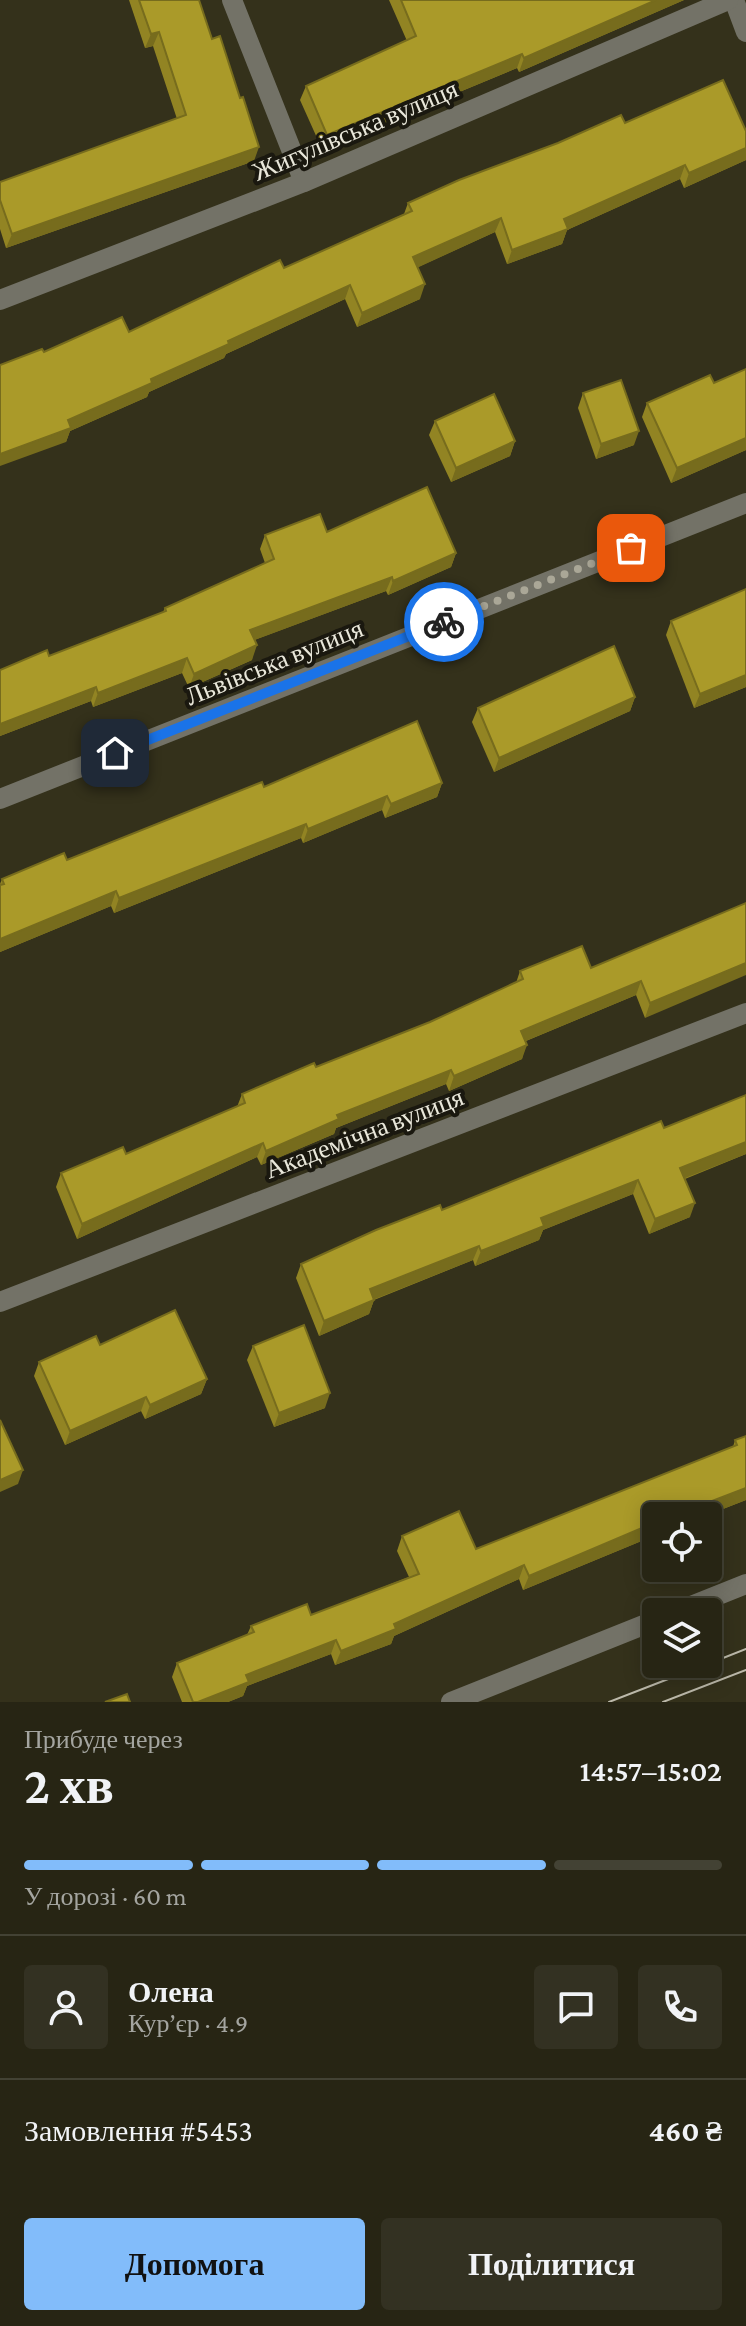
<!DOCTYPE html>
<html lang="uk">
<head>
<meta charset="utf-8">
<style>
  body { margin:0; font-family:"Crimson Pro",serif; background:#333122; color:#f1f3f6; height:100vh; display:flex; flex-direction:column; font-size:30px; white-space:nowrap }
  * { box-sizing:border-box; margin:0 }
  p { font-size:26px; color:#a4a5a0 }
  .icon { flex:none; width:44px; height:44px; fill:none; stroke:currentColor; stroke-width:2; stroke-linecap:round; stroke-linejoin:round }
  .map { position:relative; height:1702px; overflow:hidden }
  .panel { display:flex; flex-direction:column; background:#272514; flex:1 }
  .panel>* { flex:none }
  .fabs { position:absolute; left:642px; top:1502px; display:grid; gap:16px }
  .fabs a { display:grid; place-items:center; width:80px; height:80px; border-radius:8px; background:#272514; box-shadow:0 4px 20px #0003,0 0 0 2px #434234; font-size:40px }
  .pin { position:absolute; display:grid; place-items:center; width:68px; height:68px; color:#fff; margin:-34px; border-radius:16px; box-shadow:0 4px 12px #0006 }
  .courier { position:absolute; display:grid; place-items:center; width:80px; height:80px; margin:-40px; border:6px solid #1a73e8; border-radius:50%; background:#fff; color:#222; box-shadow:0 2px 10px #0007 }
  .headline em { font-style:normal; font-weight:600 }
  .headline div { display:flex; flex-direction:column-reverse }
  .headline { display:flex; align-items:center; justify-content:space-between; height:136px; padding:0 24px }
  h1 { font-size:52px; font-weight:600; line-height:60px }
  .bar { display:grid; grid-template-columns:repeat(4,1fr); gap:12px 8px; align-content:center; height:96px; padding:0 24px }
  .bar i { height:10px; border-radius:6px; background:#434234 }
  .bar .selected { background:#82bcfa }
  .bar p { grid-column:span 4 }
  .line { display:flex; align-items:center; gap:20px; padding:0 24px; border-top:2px solid #434234 }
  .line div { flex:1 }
  .round { display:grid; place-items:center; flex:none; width:84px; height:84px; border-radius:8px; background:#333122 }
  .button { display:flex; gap:16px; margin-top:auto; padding:16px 24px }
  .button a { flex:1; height:92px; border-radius:8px; background:#82bcfa; color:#111; font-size:32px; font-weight:600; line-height:92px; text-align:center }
  .button a+a { background:#333122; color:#f1f3f6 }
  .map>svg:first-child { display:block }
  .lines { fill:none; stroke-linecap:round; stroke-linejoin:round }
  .minor { stroke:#737267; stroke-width:20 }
  .tram { stroke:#bcb9aa; stroke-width:2 }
  .wall { fill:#928423 }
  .shaded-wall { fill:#776c1d }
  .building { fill:#aa9a29; stroke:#776c1d; stroke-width:2 }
  .done { stroke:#aaa797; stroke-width:8; stroke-dasharray:0 14.4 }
  .route { stroke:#1a73e8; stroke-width:10 }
  .labels { text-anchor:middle; stroke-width:8; stroke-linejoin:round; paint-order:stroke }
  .street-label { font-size:26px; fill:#e9e7da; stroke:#1a180f }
</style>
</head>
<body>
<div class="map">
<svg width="746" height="1702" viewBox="0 0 746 1702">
  <rect width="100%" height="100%" fill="#34311b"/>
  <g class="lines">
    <g class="minor">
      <path d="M232,0L304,182"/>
      <path d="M734,0L746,32"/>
      <path d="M0,300L304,182L728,0"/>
      <path d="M0,799L746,503"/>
      <path d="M0,1302L746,1013"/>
      <path d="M676,1612L746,1584"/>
      <path d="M451,1702L656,1620"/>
    </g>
    <g class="tram">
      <path d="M708,1664L746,1649"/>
      <path d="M609,1702L707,1664"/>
      <path d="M663,1702L746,1670"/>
    </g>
  </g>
  <g class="wall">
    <path d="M129,0H199L254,161L6,248L0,229V182L177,119L153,46L145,48Z"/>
    <path d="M389,0H684L519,72L517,68L322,149L300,100L306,86L407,41Z"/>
    <path d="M625,123L746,131V160L684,188L680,179L567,230L562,244L507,264L495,232L418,267L420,299L357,327L345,299L226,354L224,358L149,392L147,397L70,431L66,442L44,352L129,332L284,268L404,214L408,203Z"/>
    <path d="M746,369V450L671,483L642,417L647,403L714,383Z"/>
    <path d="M583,393L634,445L596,459L578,408Z"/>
    <path d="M435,421L515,441L510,456L451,482L429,435Z"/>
    <path d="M327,532L456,553L451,567L388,595L386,591L254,640L252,660L189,688L182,673L93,707L91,701L0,736V670L49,656L163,612L165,608L265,563L260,549L265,535Z"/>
    <path d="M746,589V687L694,708L666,635L671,621Z"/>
    <path d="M635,697L630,711L494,772L472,722L478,708Z"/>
    <path d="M442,783L437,797L385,818L382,810L303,843L301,838L114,913L111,906L0,952V884L2,879L67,860L264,787Z"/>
    <path d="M746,903L645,1018L636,995L526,1041L522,1059L449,1091L446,1084L336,1128L334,1134L261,1165L257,1157L77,1239L56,1187L61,1173L126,1154L237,1107L242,1094L316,1067L430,1022L516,983L520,971L591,968Z"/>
    <path d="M664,1128L746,1154L685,1179L690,1217L649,1234L633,1194L543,1230L539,1240L475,1266L473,1260L374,1300L369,1314L319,1336L296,1278L301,1264Z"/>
    <path d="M100,1345L207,1379L201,1394L145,1419L141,1411L65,1445L34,1376L39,1362Z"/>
    <path d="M253,1346L325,1408L274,1427L247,1360Z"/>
    <path d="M746,1436V1500L705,1516H656V1535L523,1590L519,1579L394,1636L391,1644L335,1665L331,1654L247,1686L243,1696L228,1702H182L172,1677L177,1663L247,1635L251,1626L311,1615L409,1577L397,1551L402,1536L476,1549L733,1447L735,1440Z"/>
  </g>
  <g class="shaded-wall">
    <path d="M656,0H684L519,72L524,58Z"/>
    <path d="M159,32L153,46L145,48L151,34Z"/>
    <path d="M522,54L517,68L322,149L327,135Z"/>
    <path d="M259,147L254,161L6,248L12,234Z"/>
    <path d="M746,148V160L684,188L689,173Z"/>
    <path d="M685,165L680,179L567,230L562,244L507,264L512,250L564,219Z"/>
    <path d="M501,218L495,232L408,272L413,257Z"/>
    <path d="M425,284L420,299L357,327L362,313Z"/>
    <path d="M350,285L345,299L226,354L224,358L149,392L147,397L70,431L66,442L0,466V454L228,341Z"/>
    <path d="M639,431L634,445L596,459L601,444Z"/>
    <path d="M746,438V450L671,483L677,468Z"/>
    <path d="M515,441L510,456L451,482L456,468Z"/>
    <path d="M456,553L451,567L388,595L393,581Z"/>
    <path d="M392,577L386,591L244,644L250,630Z"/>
    <path d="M257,645L252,660L189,688L194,674Z"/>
    <path d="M187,658L182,673L93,707L98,693Z"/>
    <path d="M746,675V687L694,708L700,694Z"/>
    <path d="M96,687L91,701L0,736V724Z"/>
    <path d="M635,697L630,711L494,772L499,758Z"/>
    <path d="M442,783L437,797L385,818L391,804Z"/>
    <path d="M387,796L382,810L303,843L308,829Z"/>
    <path d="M306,824L301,838L114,913L119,898Z"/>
    <path d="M116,891L111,906L0,952V939Z"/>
    <path d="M746,963V975L645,1018L650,1003Z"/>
    <path d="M641,981L636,995L516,1045L521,1031Z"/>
    <path d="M527,1045L522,1059L449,1091L454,1076Z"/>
    <path d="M451,1070L446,1084L336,1128L334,1134L261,1165L266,1151L337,1115Z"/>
    <path d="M746,1142V1154L675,1182L680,1168Z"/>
    <path d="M263,1143L257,1157L77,1239L82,1224Z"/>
    <path d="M638,1180L633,1194L543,1230L539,1240L475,1266L481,1251L541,1218Z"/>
    <path d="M695,1203L690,1217L649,1234L655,1219Z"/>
    <path d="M479,1246L473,1260L365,1303L370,1289Z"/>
    <path d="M374,1300L369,1314L319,1336L324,1321Z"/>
    <path d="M207,1379L201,1394L145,1419L150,1405Z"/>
    <path d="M330,1393L325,1408L274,1427L279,1413Z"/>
    <path d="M146,1397L141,1411L65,1445L70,1431Z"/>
    <path d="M23,1470L18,1484L0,1492V1480Z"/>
    <path d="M746,1488V1500L705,1516H673Z"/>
    <path d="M656,1522V1535L523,1590L529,1576Z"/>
    <path d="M524,1565L519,1579L394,1636L391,1644L335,1665L341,1651L394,1624Z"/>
    <path d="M336,1640L331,1654L247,1686L243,1696L228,1702H198L246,1675Z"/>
  </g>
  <g class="building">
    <path d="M139,0H199L212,39L220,36L240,98L243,97L259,147L12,234L0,200V182L186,115L159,32L151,34Z"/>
    <path d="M401,0H656L524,58L522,54L327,135L306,86L416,36Z"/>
    <path d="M723,80L746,131V148L689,173L685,165L564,219L568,229L512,250L501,218L413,257L425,284L362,313L350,285L228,341L229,344L151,379L152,383L68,420L71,428L0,454V365L42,349L44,352L122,317L129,332L280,260L284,268L412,211L408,203L459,180L558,143L621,115L625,123Z"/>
    <path d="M746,369V438L677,468L647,403L710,375L714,383Z"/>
    <path d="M621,380L639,431L601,444L583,393Z"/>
    <path d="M494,394L515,441L456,468L435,421Z"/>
    <path d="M427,487L456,553L393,581L392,577L250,630L257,645L194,674L187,658L98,693L96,687L0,724V670L47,650L49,656L166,611L165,608L274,559L265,535L320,514L327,532Z"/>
    <path d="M746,589V675L700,694L671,621Z"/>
    <path d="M614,646L635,697L499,758L478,708Z"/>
    <path d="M417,721L442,783L391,804L387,796L308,829L306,824L119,898L116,891L0,939V885L4,884L2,879L64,853L67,860L262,782L264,787Z"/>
    <path d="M746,903V963L650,1003L641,981L521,1031L527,1045L454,1076L451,1070L337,1115L339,1119L266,1151L263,1143L82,1224L61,1173L123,1147L126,1154L245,1103L242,1094L314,1063L316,1067L430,1022L523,979L520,971L582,946L591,968Z"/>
    <path d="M746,1095V1142L680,1168L695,1203L655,1219L638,1180L541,1218L544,1226L481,1251L479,1246L370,1289L374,1300L324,1321L301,1264L376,1230L440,1205L442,1210L661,1121L664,1128Z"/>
    <path d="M175,1310L207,1379L150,1405L146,1397L70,1431L39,1362L96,1336L100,1345Z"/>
    <path d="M304,1325L330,1393L279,1413L253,1346Z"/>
    <path d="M0,1420L23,1470L0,1480Z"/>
    <path d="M746,1436V1488L673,1516H656V1522L529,1576L524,1565L394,1624L396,1629L341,1651L336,1640L246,1675L249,1682L198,1702H193L177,1663L254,1632L251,1626L307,1604L311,1615L419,1574L402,1536L459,1511L476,1549L737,1445L735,1440Z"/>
    <path d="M127,1694L130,1702H105Z"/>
  </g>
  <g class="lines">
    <path class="done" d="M444,622L631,548"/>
    <path class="route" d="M115,753L444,622"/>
  </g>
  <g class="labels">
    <g class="street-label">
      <text transform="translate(355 130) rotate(-23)" y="9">Жигулівська вулиця</text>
      <text transform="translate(274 662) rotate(-22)" y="9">Львівська вулиця</text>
      <text transform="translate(364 1133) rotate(-21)" y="9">Академічна вулиця</text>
    </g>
  </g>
</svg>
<div class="fabs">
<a><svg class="icon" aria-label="locate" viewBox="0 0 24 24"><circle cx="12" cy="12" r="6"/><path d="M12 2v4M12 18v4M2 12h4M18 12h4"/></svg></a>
<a><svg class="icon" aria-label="layers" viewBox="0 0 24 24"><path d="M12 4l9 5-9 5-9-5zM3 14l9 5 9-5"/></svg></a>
</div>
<div class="pin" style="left:631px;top:548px;background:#ea580c"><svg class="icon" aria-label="bag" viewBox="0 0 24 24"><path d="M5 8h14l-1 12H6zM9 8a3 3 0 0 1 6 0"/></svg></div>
<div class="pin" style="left:115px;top:753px;background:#1f2937"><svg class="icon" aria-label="home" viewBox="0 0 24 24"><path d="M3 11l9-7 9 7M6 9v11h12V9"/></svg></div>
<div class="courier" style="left:444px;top:622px"><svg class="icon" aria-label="bike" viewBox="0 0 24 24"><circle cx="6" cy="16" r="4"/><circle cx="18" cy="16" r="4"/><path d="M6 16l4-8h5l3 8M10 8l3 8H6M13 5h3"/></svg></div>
</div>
<section class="panel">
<div class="headline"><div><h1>2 хв</h1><p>Прибуде через</p></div><em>14:57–15:02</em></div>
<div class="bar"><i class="selected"></i><i class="selected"></i><i class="selected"></i><i></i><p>У дорозі · 60 m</p></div>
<div class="line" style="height:144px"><a class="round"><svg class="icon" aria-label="person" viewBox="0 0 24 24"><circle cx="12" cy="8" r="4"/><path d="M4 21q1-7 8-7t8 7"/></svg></a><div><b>Олена</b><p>Кур’єр · 4.9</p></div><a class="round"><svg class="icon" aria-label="chat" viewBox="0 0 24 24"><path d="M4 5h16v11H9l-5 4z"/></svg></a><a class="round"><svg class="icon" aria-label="phone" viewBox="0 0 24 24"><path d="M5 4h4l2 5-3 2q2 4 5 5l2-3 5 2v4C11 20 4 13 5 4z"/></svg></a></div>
<div class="line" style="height:104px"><div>Замовлення #5453</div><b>460 ₴</b></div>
<div class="button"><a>Допомога</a><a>Поділитися</a></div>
</section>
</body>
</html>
